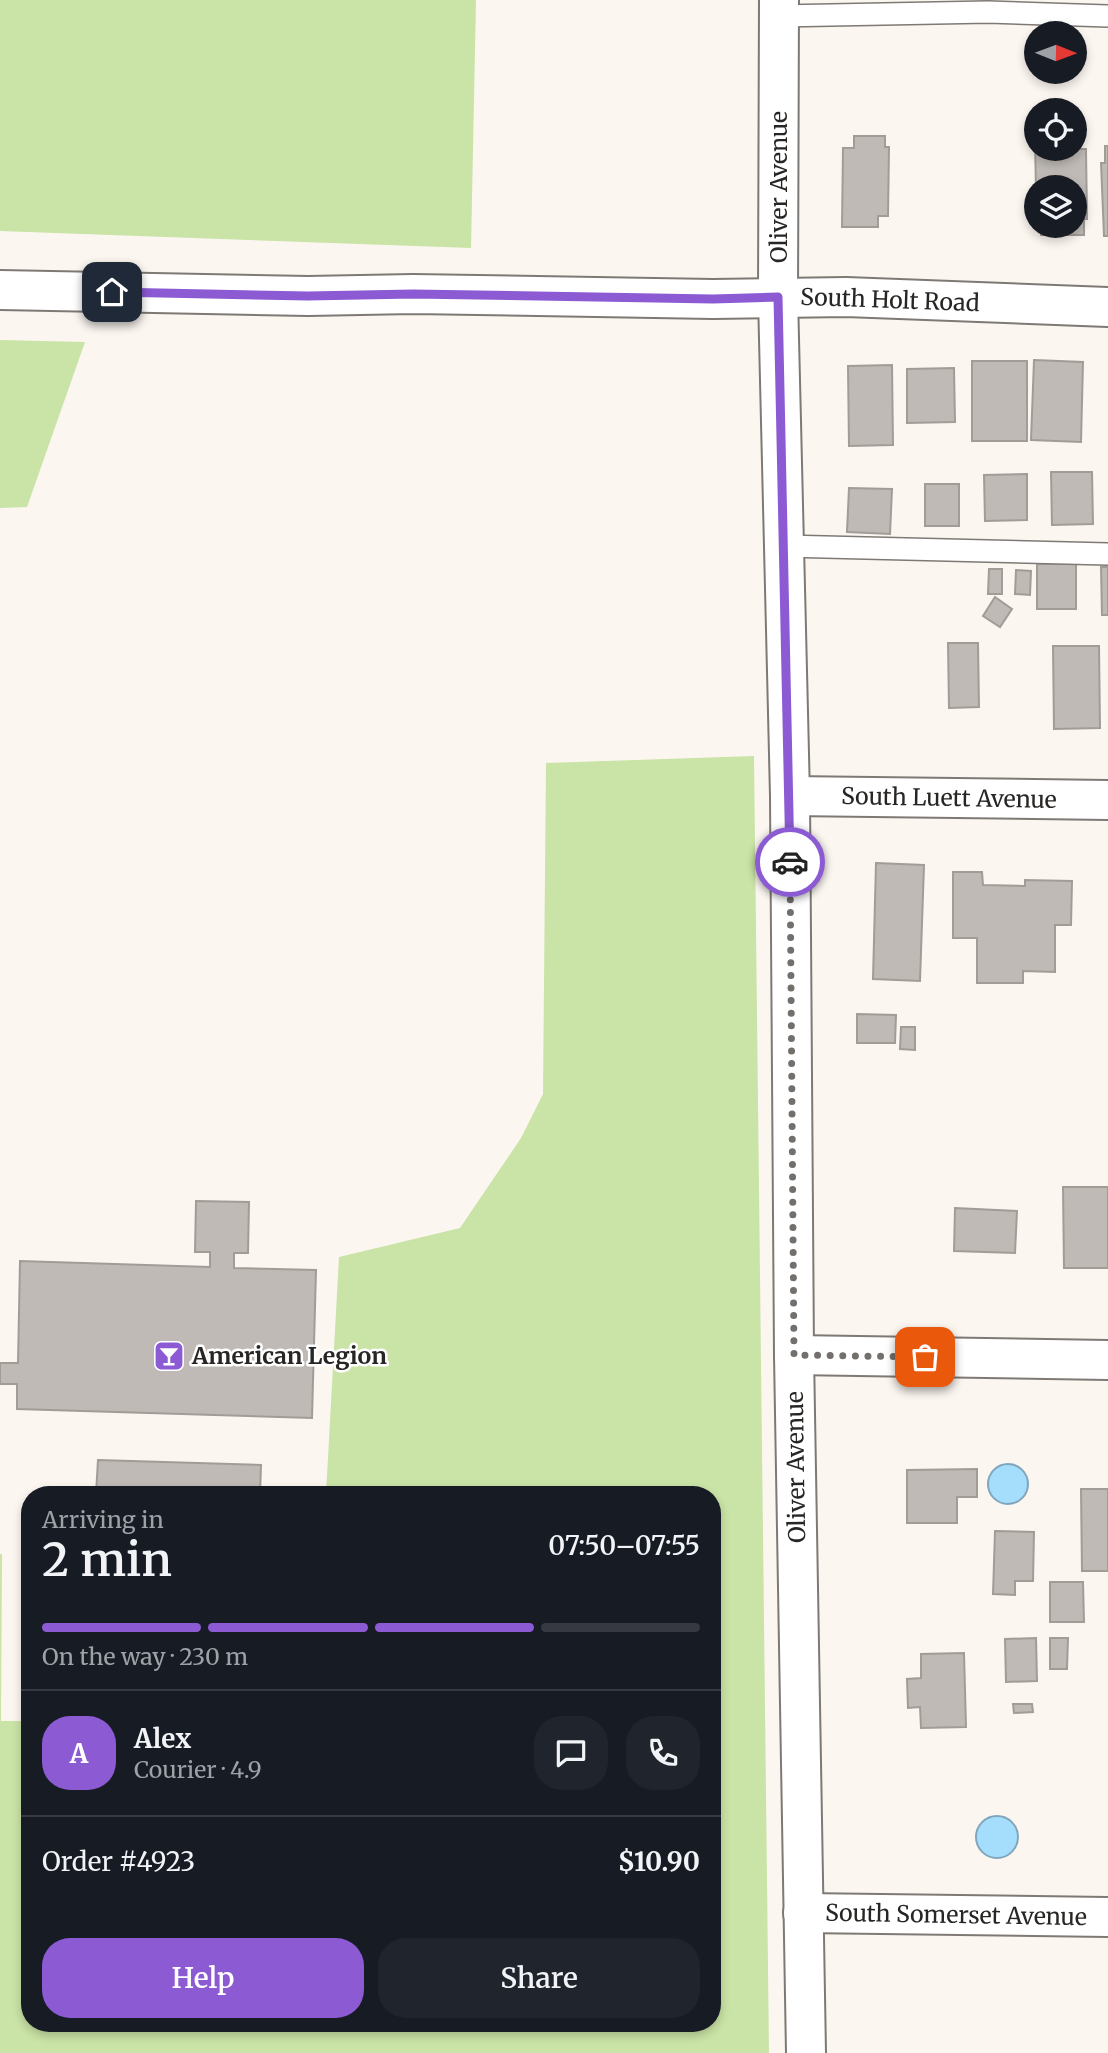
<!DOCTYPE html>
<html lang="en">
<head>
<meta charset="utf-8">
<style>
  body { margin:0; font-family:Merriweather,serif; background:#20242c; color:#f1f3f6; height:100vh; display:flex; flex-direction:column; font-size:26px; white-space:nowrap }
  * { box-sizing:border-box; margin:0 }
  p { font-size:23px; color:#9ea1a6 }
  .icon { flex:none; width:38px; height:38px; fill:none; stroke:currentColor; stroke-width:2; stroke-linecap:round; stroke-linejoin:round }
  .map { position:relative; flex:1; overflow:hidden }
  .side { position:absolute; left:21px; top:1486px; width:700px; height:546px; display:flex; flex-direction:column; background:#171b24; border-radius:28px; box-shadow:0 4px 10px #0003 }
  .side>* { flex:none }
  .needle { width:46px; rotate:91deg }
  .fabs { position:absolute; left:1024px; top:21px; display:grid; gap:14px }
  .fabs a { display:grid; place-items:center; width:63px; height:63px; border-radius:50%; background:#171b24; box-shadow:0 4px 10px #0003; font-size:35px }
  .pin { position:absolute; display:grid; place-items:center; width:60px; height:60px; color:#fff; margin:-30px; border-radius:14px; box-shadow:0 4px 10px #0006 }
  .courier { position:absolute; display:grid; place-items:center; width:70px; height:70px; margin:-35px; border:5px solid #8c5bd4; border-radius:50%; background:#fff; color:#222; box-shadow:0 2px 9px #0007 }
  .summary em { font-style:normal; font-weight:600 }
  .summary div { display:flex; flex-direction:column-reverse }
  .summary { display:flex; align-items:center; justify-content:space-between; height:119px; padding:0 21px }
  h1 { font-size:46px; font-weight:600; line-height:52px }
  .bar { display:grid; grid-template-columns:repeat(4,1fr); gap:10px 7px; align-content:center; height:84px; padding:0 21px }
  .bar i { height:9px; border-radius:5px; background:#363941 }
  .bar .current { background:#8c5bd4 }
  .bar p { grid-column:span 4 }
  .line { display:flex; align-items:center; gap:18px; padding:0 21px; border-top:2px solid #363941 }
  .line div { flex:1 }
  .round { display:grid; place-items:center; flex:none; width:74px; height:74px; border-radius:28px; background:#20242c }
  .action { display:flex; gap:14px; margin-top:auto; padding:14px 21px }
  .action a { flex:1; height:80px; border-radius:28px; background:#8c5bd4; color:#fff; font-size:28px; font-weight:600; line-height:80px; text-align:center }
  .action a+a { background:#20242c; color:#f1f3f6 }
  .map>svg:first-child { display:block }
  .green { fill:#cae3a6 }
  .water { fill:#a5ddfd; stroke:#80a6bc; stroke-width:2 }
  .building { fill:#bfbab5; stroke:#a29c97; stroke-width:2 }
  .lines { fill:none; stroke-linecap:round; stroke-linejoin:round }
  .lane-casing { stroke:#7e7974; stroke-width:24 }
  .street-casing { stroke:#7e7974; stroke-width:42 }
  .primary-casing { stroke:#7e7974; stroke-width:42 }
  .lane { stroke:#fff; stroke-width:21 }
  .street { stroke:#fff; stroke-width:38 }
  .primary { stroke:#fff; stroke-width:38 }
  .done { stroke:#726f6c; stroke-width:7; stroke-dasharray:0 12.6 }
  .route { stroke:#8c5bd4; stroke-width:9 }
  .labels { text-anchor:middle; stroke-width:5; stroke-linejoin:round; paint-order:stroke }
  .street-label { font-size:23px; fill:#282624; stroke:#fff }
  .poi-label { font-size:23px; font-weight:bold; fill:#282624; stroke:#fff; text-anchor:start }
</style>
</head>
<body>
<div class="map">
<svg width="1108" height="2053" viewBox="0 0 1108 2053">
  <rect width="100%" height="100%" fill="#fcf6f1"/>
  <g class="green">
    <path d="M0,0H476L471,248L0,231Z"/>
    <path d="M0,340L85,342L27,507L0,508Z"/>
    <path d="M754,756L769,2053H0V1554H2L1,1721H30V2023H712V1494H326L339,1257L460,1228L521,1138L543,1094L546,763Z"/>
  </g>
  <g class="water">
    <circle cx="1008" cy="1484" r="20"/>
    <circle cx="997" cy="1837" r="21"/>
  </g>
  <g class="building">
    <path d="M854,136H885V147H889L888,216H878V227H842L843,148H854Z"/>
    <path d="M1035,142L1036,149H1086L1087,219H1084V235H1041V226H1074V187H1036V192Z"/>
    <path d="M1105,146H1108V236H1104L1101,163H1105Z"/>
    <path d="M1034,360L1083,362L1081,442L1031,440Z"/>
    <rect x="972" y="361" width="55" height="80"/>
    <path d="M892,365L893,445L849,446L848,366Z"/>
    <path d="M954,368L955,422L907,423V369Z"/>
    <path d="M1051,472H1092L1093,524L1052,525Z"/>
    <path d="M1027,474V520L985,521L984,475Z"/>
    <rect x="925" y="484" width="34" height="42"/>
    <path d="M849,488L892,489L890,534L847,532Z"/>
    <path d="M1076,563V609H1037V564Z"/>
    <path d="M1101,567H1108V615H1102Z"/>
    <path d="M989,569H1002V594H988Z"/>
    <path d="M1016,570L1031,571L1030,595L1015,594Z"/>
    <path d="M995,597L1012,609L1000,627L983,616Z"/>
    <path d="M948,643H978L979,707L949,708Z"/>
    <path d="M1053,646H1099L1100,728L1054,729Z"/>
    <path d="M876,863L924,865L920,981L873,979Z"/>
    <path d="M953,872H982L983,885L1025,886V880L1072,881L1071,925H1055V972L1023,971V983H977V938H953Z"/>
    <path d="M857,1014L896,1015L895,1043H857Z"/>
    <path d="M901,1027H915V1050L900,1049Z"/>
    <path d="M1063,1187H1108V1268H1064Z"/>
    <path d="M196,1201L249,1202L248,1253H234V1268L316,1270L312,1418L17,1409V1384H0V1363H18L20,1261L210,1267V1252H195Z"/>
    <path d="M955,1208L1017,1211L1015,1253L954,1251Z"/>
    <path d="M98,1460L261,1465L260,1494H96Z"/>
    <path d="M977,1469V1497H957V1523H907V1470Z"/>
    <path d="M1081,1489H1108V1571H1082Z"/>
    <path d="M995,1531L1034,1532L1033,1581H1015V1595L993,1594Z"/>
    <path d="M1050,1582H1083L1084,1622H1050Z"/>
    <path d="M1036,1638L1037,1681L1006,1682L1005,1639Z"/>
    <path d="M1050,1638H1068L1067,1669H1050Z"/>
    <path d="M964,1653L966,1727L921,1728L920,1707L908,1708L907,1679L921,1678V1654Z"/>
    <path d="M1013,1704H1032L1033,1712L1014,1713Z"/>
  </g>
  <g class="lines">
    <g class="lane-casing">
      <g id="lane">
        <path d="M779,16L988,12L1108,16"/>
        <path d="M784,546L1108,554"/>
      </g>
    </g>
    <g class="street-casing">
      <g id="street">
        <path d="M779,0L778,297L790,796L794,1355L806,2053"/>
        <path d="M790,796L1108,800"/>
        <path d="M794,1355L1108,1360"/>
        <path d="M803,1913L1108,1917"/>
      </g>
    </g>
    <g class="primary-casing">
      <path id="primary" d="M0,290L308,296L413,294L713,299L846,297L1108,307"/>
    </g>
    <use href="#lane" class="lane"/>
    <use href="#street" class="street"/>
    <use href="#primary" class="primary"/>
  </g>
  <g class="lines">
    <path class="done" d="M790,862L794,1355L925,1357"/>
    <path class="route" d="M112,292L308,296L413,294L713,299L778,297L790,862"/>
  </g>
  <defs>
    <g id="bar-square" transform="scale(1.575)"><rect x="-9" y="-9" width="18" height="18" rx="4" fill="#8c5bd4" stroke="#fff"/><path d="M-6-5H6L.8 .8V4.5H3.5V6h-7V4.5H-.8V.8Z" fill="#fff"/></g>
  </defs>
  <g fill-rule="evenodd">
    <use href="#bar-square" x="169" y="1356"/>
  </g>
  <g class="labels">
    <g class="street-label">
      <text transform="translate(779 187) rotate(-90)" y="8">Oliver Avenue</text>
      <text transform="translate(890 300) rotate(2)" y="8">South Holt Road</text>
      <text transform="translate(949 798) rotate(1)" y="8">South Luett Avenue</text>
      <text transform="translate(796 1467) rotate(-91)" y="8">Oliver Avenue</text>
      <text transform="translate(956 1915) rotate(1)" y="8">South Somerset Avenue</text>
    </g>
    <g class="poi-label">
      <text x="192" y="1364">American Legion</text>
    </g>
  </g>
</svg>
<div class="fabs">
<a><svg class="needle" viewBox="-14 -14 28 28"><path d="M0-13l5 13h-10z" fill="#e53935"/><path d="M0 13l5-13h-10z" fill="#9ea1a6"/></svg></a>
<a><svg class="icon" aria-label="locate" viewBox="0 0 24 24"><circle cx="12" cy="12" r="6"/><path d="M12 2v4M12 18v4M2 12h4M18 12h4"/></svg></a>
<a><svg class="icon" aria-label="layers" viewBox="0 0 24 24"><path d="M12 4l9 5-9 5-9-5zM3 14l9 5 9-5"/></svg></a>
</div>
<div class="pin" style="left:925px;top:1357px;background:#ea580c"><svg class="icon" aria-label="bag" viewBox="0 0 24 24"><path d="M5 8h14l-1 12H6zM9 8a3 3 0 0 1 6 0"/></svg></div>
<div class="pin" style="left:112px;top:292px;background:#1f2937"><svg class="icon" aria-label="home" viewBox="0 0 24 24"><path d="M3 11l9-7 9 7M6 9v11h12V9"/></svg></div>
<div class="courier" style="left:790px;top:862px"><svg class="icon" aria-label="car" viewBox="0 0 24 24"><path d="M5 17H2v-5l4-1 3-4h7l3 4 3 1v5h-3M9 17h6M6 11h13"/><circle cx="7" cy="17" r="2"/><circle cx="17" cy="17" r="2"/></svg></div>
<section class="side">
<div class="summary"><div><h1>2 min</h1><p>Arriving in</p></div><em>07:50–07:55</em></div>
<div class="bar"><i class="current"></i><i class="current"></i><i class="current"></i><i></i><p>On the way · 230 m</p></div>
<div class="line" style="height:126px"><b class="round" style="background:#8c5bd4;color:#fff">A</b><div><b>Alex</b><p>Courier · 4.9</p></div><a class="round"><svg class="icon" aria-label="chat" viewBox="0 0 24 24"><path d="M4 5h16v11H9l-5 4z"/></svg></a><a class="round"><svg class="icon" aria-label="phone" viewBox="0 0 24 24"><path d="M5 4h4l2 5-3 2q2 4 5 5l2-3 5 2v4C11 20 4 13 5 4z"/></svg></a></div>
<div class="line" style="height:91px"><div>Order #4923</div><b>$10.90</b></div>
<div class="action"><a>Help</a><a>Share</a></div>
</section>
</div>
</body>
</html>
